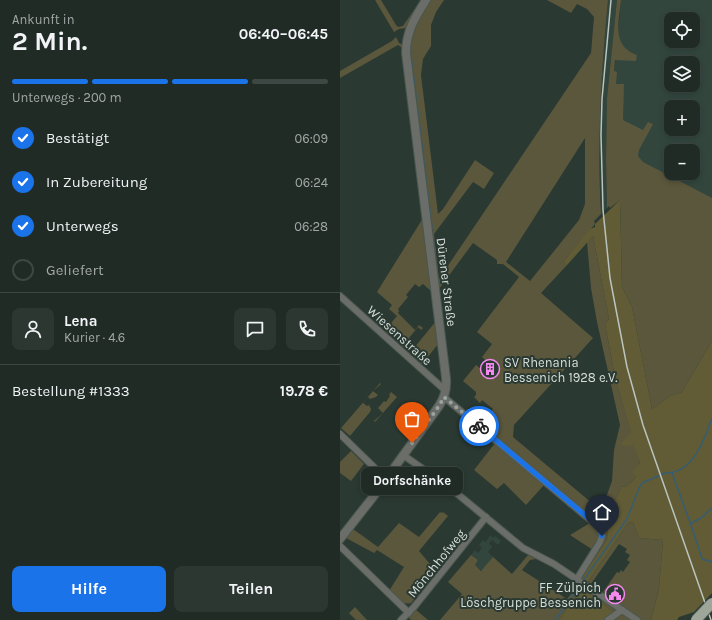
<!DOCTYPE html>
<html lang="de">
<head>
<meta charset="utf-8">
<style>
  body { margin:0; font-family:Karla,sans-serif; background:#2d3732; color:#f1f3f6; height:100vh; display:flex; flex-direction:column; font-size:15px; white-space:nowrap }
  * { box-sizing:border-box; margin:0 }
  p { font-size:13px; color:#a2a7a7 }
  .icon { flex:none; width:22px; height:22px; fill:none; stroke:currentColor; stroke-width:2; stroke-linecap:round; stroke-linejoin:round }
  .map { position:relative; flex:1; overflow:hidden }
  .details { display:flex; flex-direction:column; background:#202b26; width:340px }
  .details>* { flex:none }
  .buttons { position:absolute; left:324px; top:12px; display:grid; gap:8px }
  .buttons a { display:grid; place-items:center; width:36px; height:36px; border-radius:8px; background:#202b26; box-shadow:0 2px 6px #0003,0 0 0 1px #3d4743; font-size:20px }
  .pin { position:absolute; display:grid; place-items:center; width:34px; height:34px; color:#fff; margin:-41px -17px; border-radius:50% 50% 50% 0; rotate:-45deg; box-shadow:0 0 4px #0007 }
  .pin .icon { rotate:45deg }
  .courier { position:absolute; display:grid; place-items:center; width:40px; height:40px; margin:-20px; border:3px solid #1a73e8; border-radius:50%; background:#fff; color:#222; box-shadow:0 1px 5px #0007 }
  .bubble { position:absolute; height:28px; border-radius:8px; background:#202b26; box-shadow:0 2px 6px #0003,0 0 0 1px #3d4743; font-size:13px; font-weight:700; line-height:28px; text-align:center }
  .summary em { font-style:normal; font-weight:700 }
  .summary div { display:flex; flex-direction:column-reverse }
  .summary { display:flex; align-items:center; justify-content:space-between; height:68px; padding:0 12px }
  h1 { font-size:26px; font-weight:700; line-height:30px }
  .bar { display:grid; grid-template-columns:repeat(4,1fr); gap:6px 4px; align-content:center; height:48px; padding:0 12px }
  .bar i { height:5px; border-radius:3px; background:#3d4743 }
  .bar .on { background:#1a73e8 }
  .bar p { grid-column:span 4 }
  .line { display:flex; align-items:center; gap:10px; padding:0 12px; border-top:1px solid #3d4743 }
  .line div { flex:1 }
  .round { display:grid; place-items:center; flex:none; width:42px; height:42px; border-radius:8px; background:#2d3732 }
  ol { padding:0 12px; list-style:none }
  li { display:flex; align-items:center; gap:12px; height:44px }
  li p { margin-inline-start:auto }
  li .icon { padding:4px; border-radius:50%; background:#1a73e8; color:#fff; stroke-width:4 }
  li:last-child { color:#a2a7a7 }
  li i { width:22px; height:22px; border:2px solid #3d4743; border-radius:50% }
  .cta { display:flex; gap:8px; margin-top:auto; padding:8px 12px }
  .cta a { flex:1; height:46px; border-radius:8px; background:#1a73e8; color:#fff; font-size:16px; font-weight:700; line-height:46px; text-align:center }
  .cta a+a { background:#2d3732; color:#f1f3f6 }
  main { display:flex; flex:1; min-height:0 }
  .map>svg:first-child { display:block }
  .built { fill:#32463e; fill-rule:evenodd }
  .green { fill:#5b573c; fill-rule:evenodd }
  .forest { fill:#615c36 }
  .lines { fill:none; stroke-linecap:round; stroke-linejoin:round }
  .stream { stroke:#365d71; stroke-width:1.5 }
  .minor-casing { stroke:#495750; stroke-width:8 }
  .tertiary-casing { stroke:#495750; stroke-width:10 }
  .minor { stroke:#6a6d68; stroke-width:6 }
  .tertiary { stroke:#6a6d68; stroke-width:8 }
  .rail { stroke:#bac4bf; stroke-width:1.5 }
  .primary-bridge-casing { stroke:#495750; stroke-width:12; stroke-linecap:butt }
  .primary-bridge { stroke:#9ea599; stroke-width:10 }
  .done { stroke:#9aa5a0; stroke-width:4; stroke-dasharray:0 7.2 }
  .route { stroke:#1a73e8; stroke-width:5 }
  .labels { text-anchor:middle; stroke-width:4; stroke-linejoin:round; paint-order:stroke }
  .street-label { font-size:13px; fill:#d7dfdb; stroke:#2a3932 }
  .poi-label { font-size:13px; fill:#d7dfdb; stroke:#2a3932; text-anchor:start }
</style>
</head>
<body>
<main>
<section class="details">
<div class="summary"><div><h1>2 Min.</h1><p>Ankunft in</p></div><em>06:40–06:45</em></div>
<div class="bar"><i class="on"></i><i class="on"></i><i class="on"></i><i></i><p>Unterwegs · 200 m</p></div>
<ol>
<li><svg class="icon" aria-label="check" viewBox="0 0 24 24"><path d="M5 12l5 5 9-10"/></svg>Bestätigt<p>06:09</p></li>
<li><svg class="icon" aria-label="check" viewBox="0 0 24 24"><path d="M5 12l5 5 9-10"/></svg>In Zubereitung<p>06:24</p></li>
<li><svg class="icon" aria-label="check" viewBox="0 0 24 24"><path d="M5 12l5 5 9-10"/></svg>Unterwegs<p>06:28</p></li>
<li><i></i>Geliefert</li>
</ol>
<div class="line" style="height:72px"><a class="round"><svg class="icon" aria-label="person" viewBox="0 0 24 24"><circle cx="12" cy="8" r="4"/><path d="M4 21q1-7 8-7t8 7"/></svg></a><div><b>Lena</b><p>Kurier · 4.6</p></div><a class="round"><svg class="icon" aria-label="chat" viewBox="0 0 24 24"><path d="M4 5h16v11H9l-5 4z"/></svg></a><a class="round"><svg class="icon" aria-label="phone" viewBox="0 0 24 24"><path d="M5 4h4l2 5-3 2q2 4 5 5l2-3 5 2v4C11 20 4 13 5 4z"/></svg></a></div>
<div class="line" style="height:52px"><div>Bestellung #1333</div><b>19.78 €</b></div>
<div class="cta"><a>Hilfe</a><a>Teilen</a></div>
</section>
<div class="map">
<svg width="372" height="620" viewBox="0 0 372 620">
  <rect width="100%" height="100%" fill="#2a3932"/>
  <g class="built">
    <path d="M268,0H277L267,98L266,160L267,208L261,214L259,121L263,55Z"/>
    <path d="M281,0H372V217L272,180V97ZM331,19H353V41H331ZM331,63H353V85H331ZM331,107H353V129H331ZM331,151H353V173H331Z"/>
    <path d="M150,535L153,538L155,536L161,541L158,545L152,540L149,543L152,547L148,552L153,557L142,571L134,565L138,560L131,555L135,550L138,553L142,548L139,545L143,540L146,542Z"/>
  </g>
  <g class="green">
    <path d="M35,0H41L56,25L58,27L63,26L65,23L81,0H83L66,28L59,29L54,32Z"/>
    <path d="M89,0H104L96,12L91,25V46L83,59L81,75L98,214L103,209L135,160L154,173L144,189L133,182L94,234L99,279L251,53L254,17L247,9L237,4L231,13L207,0H268C261,73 257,141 261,214L254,221L255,224L223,262L225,264H228L201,293L253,338L174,425L173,437L265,514L268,508L264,503L272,481L274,450L280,425L257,322L251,288L247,242L253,236L269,319L265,324L275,377L300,463L293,472L296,477L287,486L281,487L264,526L267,529L268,538L242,577L237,574L253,550L230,535L250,523L205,484L186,505L164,483L157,489L134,470L155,443L140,430L144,426L134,417L137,413L140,416L143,412L148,415L153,409L142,400L140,403L134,397L136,395V392L123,381L136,365L145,372L147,370L154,376L158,372L142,357L152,344L137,332L179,277L163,264H157V260L133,243L99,289L91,235L93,232V229H91L69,59L72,31ZM245,138V204L239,220L190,281L166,262Z"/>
    <path d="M277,0H281C279,21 271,46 297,55L296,61L275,60L274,71L277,72L276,84H284L283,120L303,130L308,122L313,124L299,150L298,156L303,162L372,198V341L342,392L330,396L312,409L292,307L282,287L280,200L270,208L269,206L267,208L266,160L267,98Z"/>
    <path d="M55,35L59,43L63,45L92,292L83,284L79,287L75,284L66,295L68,297L58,309L59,311L58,313L75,330L79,325L83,328L81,330L78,327L69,338L71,341L65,349L70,353L96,321L99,343L82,364L45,330L57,316L49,309L52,305L37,292L83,218L61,47L58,45L0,78V71L52,41L56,37Z"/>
    <path d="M40,383L41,384L33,391L38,395L36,397L30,399L28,397L23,403L27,406L29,405L31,409L30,412L10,436L1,428Z"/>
    <path d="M51,392L57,397L35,422L34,421L43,413L38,408L44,401L46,402L50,396L49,395Z"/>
    <path d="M11,451L24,464L11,481L0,473V462Z"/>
    <path d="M100,512L102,513L103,512L108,516L79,551L96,571L71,603C62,606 56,597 49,591L64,567L37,550L34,553L6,538L13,529L38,547L59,523L79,537Z"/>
    <path d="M293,522L299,538L323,540L319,588L311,620H300L276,604L281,594L276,590L277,588L274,586L268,595L263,592L277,572L279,573L281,570L283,572L290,562L287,560L290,555L285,552L287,549L279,544L251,584L248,582L288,523Z"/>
    <path d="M131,555L138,560L135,565L141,571L153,557L172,574L188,555L196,559L190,560L182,570L227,599L240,583L276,609L275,613L283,614L293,620H265L275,613L241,590L219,620H100L122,594L108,582Z"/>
    <path d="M15,607L26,619L27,620H16L9,613Z"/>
    <path d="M75,609L88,620H71L68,617Z"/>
  </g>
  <g class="forest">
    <path d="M280,200L282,287L292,307L312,409L330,396L342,392L372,341V593L354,612L339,617L337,620H311L319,588L323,540L299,538L293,522L288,523L248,582L242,580V577L268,538L267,529L263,526L281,487L287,486L296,477L292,472L300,463L293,443L290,446L280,445L291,433L275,377L265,324L269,319L253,236L228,264H225L223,262L250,229L255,227V224Z"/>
    <path d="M241,589L275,613L265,620H219Z"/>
  </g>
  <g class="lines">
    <g class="stream">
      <path d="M70,47L92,227"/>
      <path d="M93,235L96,263"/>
      <path d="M332,473L352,528L362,559L372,562"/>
      <path d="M350,524L361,518L372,508"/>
      <path d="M243,581L287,519L299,488L302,483L325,473C353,474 365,438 372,418"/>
      <path d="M215,620L241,584"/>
    </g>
    <g class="minor-casing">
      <g id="minor">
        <path d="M0,296L106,391"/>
        <path d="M104,397L260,528L262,536L260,542L237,579"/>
        <path d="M0,434L46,479"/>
        <path d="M63,455L109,487L183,548L214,564L297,620"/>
        <path d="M0,546L69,613"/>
        <path d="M61,620L74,607L146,517"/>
        <path d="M268,620L282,610"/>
      </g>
    </g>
    <g class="tertiary-casing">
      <path id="tertiary" d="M0,539L33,497L99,406C105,397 107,389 106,378L66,53C66,32 75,17 86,0"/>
    </g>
    <use href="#minor" class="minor"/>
    <use href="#tertiary" class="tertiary"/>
    <path class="rail" d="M271,0L262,99L261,135L263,210L270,278L287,367L303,425L371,620"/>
    <g class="primary-bridge-casing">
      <path id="primary-bridge" d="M356,620L372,603"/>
    </g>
    <use href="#primary-bridge" class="primary-bridge"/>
  </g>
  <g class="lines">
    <path class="done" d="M72,443L99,406L104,397L139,426"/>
    <path class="route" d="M139,426L259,527L262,536"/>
  </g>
  <defs>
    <g id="building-ring" transform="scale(1)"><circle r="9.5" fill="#2a3932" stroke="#f589ee" stroke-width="1.5"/><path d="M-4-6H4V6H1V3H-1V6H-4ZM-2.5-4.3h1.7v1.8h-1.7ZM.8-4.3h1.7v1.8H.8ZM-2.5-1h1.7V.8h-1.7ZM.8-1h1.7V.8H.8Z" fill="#f589ee"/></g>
    <g id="civic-ring" transform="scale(1)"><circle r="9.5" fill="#2a3932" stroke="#f589ee" stroke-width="1.5"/><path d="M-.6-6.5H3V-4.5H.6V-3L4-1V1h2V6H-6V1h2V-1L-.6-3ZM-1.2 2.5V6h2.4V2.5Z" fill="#f589ee"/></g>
  </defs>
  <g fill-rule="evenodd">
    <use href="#building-ring" x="150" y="369"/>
    <use href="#civic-ring" x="275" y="594"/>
  </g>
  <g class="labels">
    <g class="street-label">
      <text transform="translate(107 282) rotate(83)" y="5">Dürener Straße</text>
      <text transform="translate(60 335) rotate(42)" y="5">Wiesenstraße</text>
      <text transform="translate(96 563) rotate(-51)" y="5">Mönchhofweg</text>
    </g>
    <g class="poi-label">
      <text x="164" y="367">SV Rhenania<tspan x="164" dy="15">Bessenich 1928 e.V.</tspan></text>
      <text x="261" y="592" text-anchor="end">FF Zülpich<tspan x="261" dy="15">Löschgruppe Bessenich</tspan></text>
    </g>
  </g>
</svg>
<div class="buttons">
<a><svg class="icon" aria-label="locate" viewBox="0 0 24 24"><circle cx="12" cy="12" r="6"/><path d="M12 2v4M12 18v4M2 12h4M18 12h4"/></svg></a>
<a><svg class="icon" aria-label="layers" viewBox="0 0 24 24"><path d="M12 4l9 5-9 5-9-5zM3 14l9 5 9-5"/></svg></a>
<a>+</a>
<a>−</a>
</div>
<div class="pin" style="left:72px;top:443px;background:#ea580c"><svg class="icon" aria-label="bag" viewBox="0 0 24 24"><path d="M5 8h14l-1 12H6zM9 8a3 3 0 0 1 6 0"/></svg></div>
<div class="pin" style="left:262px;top:536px;background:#1f2937"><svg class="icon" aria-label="home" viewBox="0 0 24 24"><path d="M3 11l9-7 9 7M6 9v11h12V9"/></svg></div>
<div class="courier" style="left:139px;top:426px"><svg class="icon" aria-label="bike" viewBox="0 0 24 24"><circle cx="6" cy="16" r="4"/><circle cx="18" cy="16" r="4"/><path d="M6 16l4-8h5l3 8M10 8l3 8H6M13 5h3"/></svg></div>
<div class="bubble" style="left:21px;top:467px;width:102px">Dorfschänke</div>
</div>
</main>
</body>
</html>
